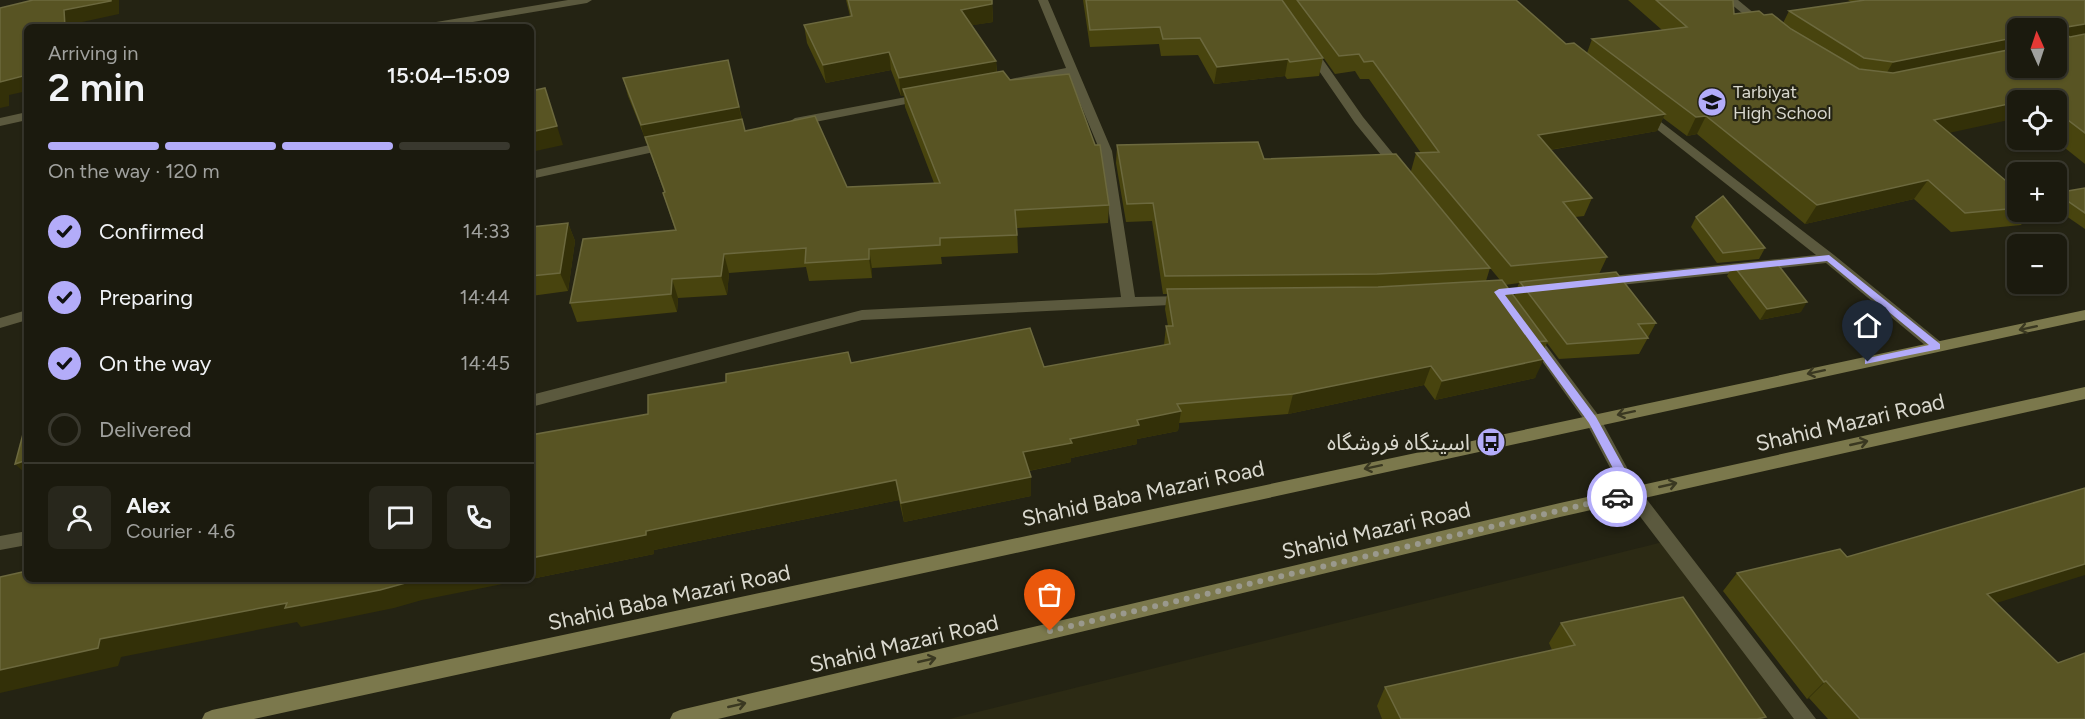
<!DOCTYPE html>
<html lang="en">
<head>
<meta charset="utf-8">
<style>
  body { margin:0; font-family:Figtree,"Noto Sans Arabic",sans-serif; background:#28271c; color:#f1f3f6; height:100vh; display:flex; flex-direction:column; font-size:22px; white-space:nowrap }
  * { box-sizing:border-box; margin:0 }
  p { font-size:20px; color:#a0a19e }
  .icon { flex:none; width:33px; height:33px; fill:none; stroke:currentColor; stroke-width:2; stroke-linecap:round; stroke-linejoin:round }
  .map { position:relative; flex:1; overflow:hidden }
  .side { position:absolute; left:24px; top:24px; width:510px; height:558px; display:flex; flex-direction:column; background:#1b1a0e; border-radius:9px; box-shadow:0 2px 4px #0004,0 0 0 2px #39382e }
  .side>* { flex:none }
  .needle { width:39px; rotate:357deg }
  .tools { position:absolute; left:2007px; top:18px; display:grid; gap:12px }
  .tools a { display:grid; place-items:center; width:60px; height:60px; border-radius:9px; background:#1b1a0e; box-shadow:0 2px 4px #0004,0 0 0 2px #39382e; font-size:30px }
  .pin { position:absolute; display:grid; place-items:center; width:51px; height:51px; color:#fff; margin:-62px -26px; border-radius:50% 50% 50% 0; rotate:-45deg; box-shadow:0 0 6px #0007 }
  .pin .icon { rotate:45deg }
  .courier { position:absolute; display:grid; place-items:center; width:60px; height:60px; margin:-30px; border:4px solid #b3acf9; border-radius:50%; background:#fff; color:#222; box-shadow:0 2px 8px #0007 }
  .headline em { font-style:normal; font-weight:600 }
  .headline div { display:flex; flex-direction:column-reverse }
  .headline { display:flex; align-items:center; justify-content:space-between; height:102px; padding:0 24px }
  h1 { font-size:39px; font-weight:600; line-height:45px }
  .bar { display:grid; grid-template-columns:repeat(4,1fr); gap:9px 6px; align-content:center; height:72px; padding:0 24px }
  .bar i { height:8px; border-radius:4px; background:#39382e }
  .bar .selected { background:#b3acf9 }
  .bar p { grid-column:span 4 }
  .line { display:flex; align-items:center; gap:15px; padding:0 24px; border-top:2px solid #39382e }
  .line div { flex:1 }
  .round { display:grid; place-items:center; flex:none; width:63px; height:63px; border-radius:9px; background:#28271c }
  ol { padding:0 24px; list-style:none }
  li { display:flex; align-items:center; gap:18px; height:66px }
  li p { margin-inline-start:auto }
  li .icon { padding:6px; border-radius:50%; background:#b3acf9; color:#111; stroke-width:4 }
  li:last-child { color:#a0a19e }
  li i { width:33px; height:33px; border:3px solid #39382e; border-radius:50% }
  .map>svg:first-child { display:block }
  .built { fill:#2c2a14 }
  .lines { fill:none; stroke-linecap:round; stroke-linejoin:round }
  .minor { fill:#5b593e; fill-rule:evenodd }
  .secondary { fill:#7b784c; fill-rule:evenodd }
  .wall { fill:#48440e; fill-rule:evenodd }
  .shaded-wall { fill:#333008 }
  .building { fill:#585423; stroke:#6c693e; stroke-width:1.5 }
  .oneway { stroke:#3a3821 }
  .route { fill:#b3acf9 }
  .done { stroke:#9a998d; stroke-width:6; stroke-dasharray:0 10.8 }
  .labels { text-anchor:middle; stroke-width:4.5; stroke-linejoin:round; paint-order:stroke }
  .far-poi-label { font-size:18px; fill:#d9d8ce; stroke:#242313; text-anchor:start }
  .street-label { font-size:22px; fill:#d9d8ce; stroke:#242313 }
  .poi-label { font-size:22px; fill:#d9d8ce; stroke:#242313; text-anchor:end }
</style>
</head>
<body>
<div class="map">
<svg width="2085" height="719" viewBox="0 0 2085 719">
  <rect width="100%" height="100%" fill="#242313"/>
  <path class="built" d="M1675,539L1810,719H949Z"/>
  <g class="lines">
    <g class="minor">
      <path d="M568,0H592L587,3L443,27H419L424,24Z"/>
      <path d="M1038,0H1048L1112,151L1135,297L1186,296L1193,301L1191,304L862,320L531,407V395L862,310L1121,297L1100,151L1068,74L1011,85L1005,82L1011,79L1066,68Z"/>
      <path d="M1726,0H1738L1767,24L1762,27L1758,26Z"/>
      <path d="M1310,46L1314,47L1363,117L1403,166L1405,169L1403,172H1395L1355,123L1304,49Z"/>
      <path d="M922,94L926,96V100L795,126L789,122L795,118Z"/>
      <path d="M1644,109L1834,255L1942,343L1944,347L1942,351H1932L1826,263L1602,287L1597,285L1595,282L1597,279L1602,277L1816,255L1640,116V110Z"/>
      <path d="M27,112V120L0,126V118Z"/>
      <path d="M668,141L672,142V148L531,179V171Z"/>
      <path d="M27,310V320L0,328V318Z"/>
      <path d="M1531,331L1536,332L1599,416L1638,488L1816,719H1794L1626,498L1587,424L1524,336Z"/>
      <path d="M27,531V545L0,550V536Z"/>
    </g>
    <g class="secondary">
      <path d="M2085,310V320L254,719H202L205,713L212,710Z"/>
      <path d="M2085,387V399L1560,517L718,719H670L673,713L680,710L1560,503Z"/>
    </g>
  </g>
  <g class="wall">
    <path d="M846,0H992L993,22L972,25L996,61L997,72L1010,80L1109,205L1108,223L1017,228L1018,253L941,257L942,264L872,268V278L809,281L806,267L729,273L727,295L678,298L677,312L577,322L570,303L675,230L663,193L664,192L647,143L628,96L623,78L728,60L745,131L847,187L934,183L905,107L904,96H901L891,70L826,83L807,43L804,25L850,16Z"/>
    <path d="M1083,0H1516L1566,44L1587,53L1592,39L1662,30L1628,0H1733L1734,14L1764,15L1783,23L1789,11L1851,2L1848,0H2085V164L2055,140H2056V100H2018L1949,133L2018,191V212H2031L2021,225L1951,232L1914,199L1805,224L1697,134L1687,136L1663,118L1657,131L1550,150L1592,198L1584,216L1575,217L1607,257L1599,274L1656,323L1639,354L1559,359L1547,343L1541,355L1535,378L1435,400L1424,385L1288,414L1179,423L1178,431L1137,439V444L1071,458V462L1029,471L1031,477V496L904,522L899,500L654,550V554L531,579V435L648,414L851,363L1044,367L1164,345L1166,326H1168L1165,309L1167,294H1163L1152,221L1126,222L1116,163L1117,145L1264,159L1411,171L1416,153H1421L1369,79H1360L1355,71L1335,74L1301,26L1323,58L1319,76L1287,79L1285,76L1214,84L1198,55L1161,56L1159,44L1090,47ZM2018,28H2056L2018,68ZM1490,268L1500,280L1486,281ZM1519,283L1514,296L1505,285Z"/>
    <path d="M2085,188V229L2056,209V193Z"/>
    <path d="M1696,217L1765,248L1759,259L1717,263L1691,227Z"/>
    <path d="M568,223L575,241L568,291L531,296V227Z"/>
    <path d="M1733,265L1801,312L1760,320L1727,276Z"/>
    <path d="M1847,557L1996,603L2085,719H1828L1809,698L1807,699L1723,591L1737,573Z"/>
    <path d="M1561,623L1764,719H1382L1377,706L1385,687L1552,650L1549,643Z"/>
  </g>
  <g class="shaded-wall">
    <path d="M111,0H119V14L73,24L74,27H65L64,10Z"/>
    <path d="M992,4L993,22L962,27L961,10Z"/>
    <path d="M2085,24V38L2056,45L2067,27Z"/>
    <path d="M2018,37V53L1882,81L1893,62Z"/>
    <path d="M889,52L891,70L826,83L823,65Z"/>
    <path d="M1288,59L1285,76L1214,84L1217,67Z"/>
    <path d="M996,61L997,79L903,89L904,96H901L899,78Z"/>
    <path d="M27,75V91L9,95V106L0,108V82Z"/>
    <path d="M545,88L563,145L531,152V132Z"/>
    <path d="M2039,97L2037,100H2024Z"/>
    <path d="M2018,102V118L1921,139L1934,120Z"/>
    <path d="M739,107L743,125L647,143L646,144L641,125Z"/>
    <path d="M1665,114L1657,131L1531,153L1538,135Z"/>
    <path d="M1706,116L1697,134L1687,136L1696,117Z"/>
    <path d="M1928,180L1914,199L1805,224L1817,205Z"/>
    <path d="M568,223L575,241L568,291L560,273Z"/>
    <path d="M869,249L872,268V278L869,259Z"/>
    <path d="M724,254L729,273L727,295L721,276Z"/>
    <path d="M672,279L678,298L677,312L671,294Z"/>
    <path d="M1807,302L1801,312L1760,320L1767,309Z"/>
    <path d="M1544,359L1535,378L1435,400L1442,381Z"/>
    <path d="M1431,366L1424,385L1288,414L1293,394Z"/>
    <path d="M1181,411L1178,431L1137,439V444L1071,458V462L1023,472V452L1137,420Z"/>
    <path d="M27,460V475L15,464Z"/>
    <path d="M1031,477V496L904,522L901,503Z"/>
    <path d="M896,480L899,500L654,550V554L531,579V558L646,531Z"/>
    <path d="M2085,564V575L1968,612L1987,594Z"/>
    <path d="M422,579H528L422,600L394,608L301,627L297,622L121,657L118,666L0,693V670L100,639L287,603Z"/>
    <path d="M1826,681L1809,698L1807,699L1824,682Z"/>
  </g>
  <g class="building">
    <path d="M33,0H111V1L64,10L65,27H27V75L0,82V8Z"/>
    <path d="M848,0H992V4L961,10L996,61L899,78L889,52L823,65L804,25L852,16Z"/>
    <path d="M1086,0H1282L1323,58L1290,62L1288,59L1217,67L1200,38L1163,39L1160,27L1090,30Z"/>
    <path d="M1297,0H1516L1566,44L1574,43L1665,114L1538,135L1592,198L1563,202L1607,257L1511,266L1416,153L1439,152L1373,61L1364,62L1359,54L1339,56Z"/>
    <path d="M1656,0H1733L1734,14L1759,11L1764,15L1772,14L1791,29L1859,69L1893,73L2018,48V68H2056V28H2018V37L1893,62L1864,58L1789,11L1865,0H2085V24L2067,27V35L2070,37L2085,34V133L2056,111V100H2043L2039,97L2024,100H2018V102L1934,120L2018,191V208L1965,213L1928,180L1817,205L1706,116L1696,117L1592,39L1687,27Z"/>
    <path d="M728,60L739,107L641,125L623,78Z"/>
    <path d="M1003,71L1010,80L1069,74L1095,145H1100L1109,205L1015,210L1017,235L940,238V245L869,249V259L805,263L806,248L724,254L721,276L672,279L671,294L570,303L583,239L676,230L663,193L665,192L645,137L742,119L745,131L815,116L847,187L940,183L903,89Z"/>
    <path d="M545,88L557,126L531,132V91Z"/>
    <path d="M1258,142L1264,159L1396,154L1490,268L1377,274L1165,276L1153,203L1127,204L1117,145Z"/>
    <path d="M2085,188V213L2056,193Z"/>
    <path d="M1723,196L1765,248L1723,253L1696,217Z"/>
    <path d="M568,223L560,273L531,276V227Z"/>
    <path d="M1775,261L1807,302L1767,309L1733,265Z"/>
    <path d="M1616,272L1656,323L1638,324L1648,338L1567,344L1520,282Z"/>
    <path d="M1502,280L1547,341L1532,342L1544,359L1442,381L1431,366L1293,394L1177,404L1181,411L1137,420L1139,425L1070,439L1072,443L1023,452L1031,477L901,503L896,480L646,531V535L531,558V435L648,414V395L726,382V374L848,352L851,363L1030,328L1044,367L1170,344L1166,326H1173L1167,289L1378,287Z"/>
    <path d="M27,419V460L15,464Z"/>
    <path d="M2085,488V564L1987,594L2058,663L2085,653V719H1860L1826,681L1824,682L1737,573L1840,549L1847,557Z"/>
    <path d="M27,571V579H422L409,582L380,590L285,608L287,603L100,639L98,648L0,670V577Z"/>
    <path d="M1683,597L1766,717L1757,719H1401L1385,687L1575,645L1561,623Z"/>
  </g>
  <defs><path id="oneway-shaft" d="M-6 0H5M1.5-3L5.5 0L1.5 3" fill="none" stroke-width="1.6" stroke-linecap="round" stroke-linejoin="round" transform="scale(1.5)"/></defs>
  <g class="oneway">
    <use href="#oneway-shaft" transform="translate(2028 328) rotate(168)"/>
    <use href="#oneway-shaft" transform="translate(1816 372) rotate(168)"/>
    <use href="#oneway-shaft" transform="translate(1626 413) rotate(168)"/>
    <use href="#oneway-shaft" transform="translate(1859 443) rotate(-13)"/>
    <use href="#oneway-shaft" transform="translate(1373 467) rotate(168)"/>
    <use href="#oneway-shaft" transform="translate(1668 485) rotate(-13)"/>
    <use href="#oneway-shaft" transform="translate(927 660) rotate(-13)"/>
    <use href="#oneway-shaft" transform="translate(737 705) rotate(-13)"/>
  </g>
  <path class="route" d="M1829,255L1940,344V349L1865,364V359L1868,358L1929,345L1827,261L1505,295L1596,417L1638,493L1636,496L1617,501L1611,497L1613,494L1625,491L1589,423L1494,292L1499,289Z"/>
  <g class="lines">
    <path class="done" d="M1050,631L1617,497"/>
  </g>
  <defs>
    <g id="school-disc" transform="scale(1.5)"><circle r="9.5" fill="#b3acf9" stroke="#242313"/><path d="M0-5L7-2L0 1L-7-2ZM-4 1L0 2.5L4 1V4Q0 6-4 4Z" fill="#111"/></g>
    <g id="bus-disc" transform="scale(1.5)"><circle r="9.5" fill="#b3acf9" stroke="#242313"/><path d="M-5-6H5V4H4V6H2V4H-2V6H-4V4H-5ZM-3.5-4V0h7V-4ZM-3.5 1.2v1.5H-2V1.2ZM2 1.2v1.5H3.5V1.2Z" fill="#111"/></g>
  </defs>
  <g fill-rule="evenodd">
    <use href="#school-disc" x="1712" y="102"/>
    <use href="#bus-disc" x="1491" y="442"/>
  </g>
  <g class="labels">
    <g class="far-poi-label">
      <text x="1733" y="98">Tarbiyat<tspan x="1733" dy="21">High School</tspan></text>
    </g>
    <g class="street-label">
      <text transform="translate(1850 422) rotate(-13)" y="8">Shahid Mazari Road</text>
      <text transform="translate(1143 493) rotate(-12)" y="8">Shahid Baba Mazari Road</text>
      <text transform="translate(1376 530) rotate(-13)" y="8">Shahid Mazari Road</text>
      <text transform="translate(669 597) rotate(-12)" y="8">Shahid Baba Mazari Road</text>
      <text transform="translate(904 643) rotate(-13)" y="8">Shahid Mazari Road</text>
    </g>
    <g class="poi-label">
      <text x="1470" y="450">اسیتگاه فروشگاه</text>
    </g>
  </g>
</svg>
<div class="tools">
<a><svg class="needle" viewBox="-14 -14 28 28"><path d="M0-13l5 13h-10z" fill="#e53935"/><path d="M0 13l5-13h-10z" fill="#a0a19e"/></svg></a>
<a><svg class="icon" aria-label="locate" viewBox="0 0 24 24"><circle cx="12" cy="12" r="6"/><path d="M12 2v4M12 18v4M2 12h4M18 12h4"/></svg></a>
<a>+</a>
<a>−</a>
</div>
<div class="pin" style="left:1050px;top:631px;background:#ea580c"><svg class="icon" aria-label="bag" viewBox="0 0 24 24"><path d="M5 8h14l-1 12H6zM9 8a3 3 0 0 1 6 0"/></svg></div>
<div class="pin" style="left:1868px;top:362px;background:#1f2937"><svg class="icon" aria-label="home" viewBox="0 0 24 24"><path d="M3 11l9-7 9 7M6 9v11h12V9"/></svg></div>
<div class="courier" style="left:1617px;top:497px"><svg class="icon" aria-label="car" viewBox="0 0 24 24"><path d="M5 17H2v-5l4-1 3-4h7l3 4 3 1v5h-3M9 17h6M6 11h13"/><circle cx="7" cy="17" r="2"/><circle cx="17" cy="17" r="2"/></svg></div>
<section class="side">
<div class="headline"><div><h1>2 min</h1><p>Arriving in</p></div><em>15:04–15:09</em></div>
<div class="bar"><i class="selected"></i><i class="selected"></i><i class="selected"></i><i></i><p>On the way · 120 m</p></div>
<ol>
<li><svg class="icon" aria-label="check" viewBox="0 0 24 24"><path d="M5 12l5 5 9-10"/></svg>Confirmed<p>14:33</p></li>
<li><svg class="icon" aria-label="check" viewBox="0 0 24 24"><path d="M5 12l5 5 9-10"/></svg>Preparing<p>14:44</p></li>
<li><svg class="icon" aria-label="check" viewBox="0 0 24 24"><path d="M5 12l5 5 9-10"/></svg>On the way<p>14:45</p></li>
<li><i></i>Delivered</li>
</ol>
<div class="line" style="height:108px"><a class="round"><svg class="icon" aria-label="person" viewBox="0 0 24 24"><circle cx="12" cy="8" r="4"/><path d="M4 21q1-7 8-7t8 7"/></svg></a><div><b>Alex</b><p>Courier · 4.6</p></div><a class="round"><svg class="icon" aria-label="chat" viewBox="0 0 24 24"><path d="M4 5h16v11H9l-5 4z"/></svg></a><a class="round"><svg class="icon" aria-label="phone" viewBox="0 0 24 24"><path d="M5 4h4l2 5-3 2q2 4 5 5l2-3 5 2v4C11 20 4 13 5 4z"/></svg></a></div>
</section>
</div>
</body>
</html>
